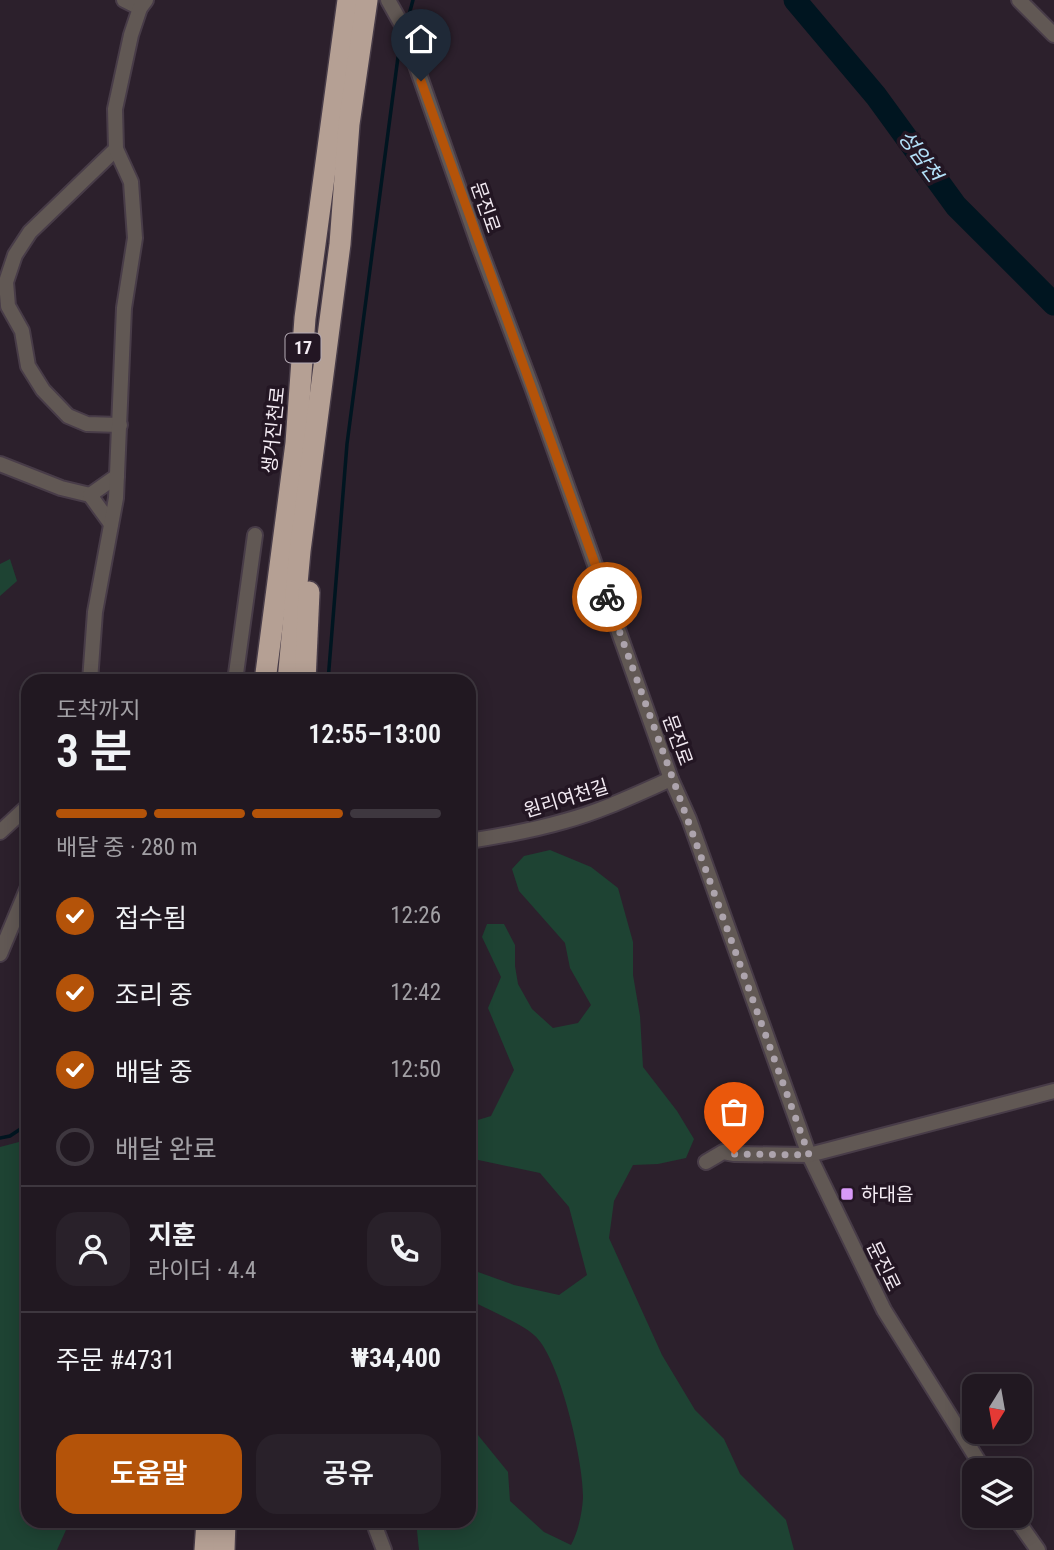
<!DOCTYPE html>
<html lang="ko">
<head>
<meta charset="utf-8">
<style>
  body { margin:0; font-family:"Roboto Condensed","Noto Sans KR",sans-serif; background:#29212a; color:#f1f3f6; height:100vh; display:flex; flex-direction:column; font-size:26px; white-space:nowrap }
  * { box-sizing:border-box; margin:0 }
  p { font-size:23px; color:#a2a0a5 }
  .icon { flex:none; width:38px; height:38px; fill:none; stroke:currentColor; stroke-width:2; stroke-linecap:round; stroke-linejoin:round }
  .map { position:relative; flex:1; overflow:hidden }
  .side { position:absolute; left:21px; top:674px; width:455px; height:854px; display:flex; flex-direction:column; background:#211821; border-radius:21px; box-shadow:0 4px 18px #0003,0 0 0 2px #3e373f }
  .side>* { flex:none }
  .needle { width:46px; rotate:191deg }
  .tools { position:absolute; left:962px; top:1374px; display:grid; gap:14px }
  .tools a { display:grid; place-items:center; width:70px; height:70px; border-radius:14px; background:#211821; box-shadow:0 4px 18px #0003,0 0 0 2px #3e373f; font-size:35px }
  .pin { position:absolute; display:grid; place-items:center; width:60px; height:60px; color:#fff; margin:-72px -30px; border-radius:50% 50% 50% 0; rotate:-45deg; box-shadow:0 0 7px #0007 }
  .pin .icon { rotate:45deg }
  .courier { position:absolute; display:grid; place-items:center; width:70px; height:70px; margin:-35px; border:5px solid #b45309; border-radius:50%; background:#fff; color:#222; box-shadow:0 2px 9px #0007 }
  .overview em { font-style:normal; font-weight:600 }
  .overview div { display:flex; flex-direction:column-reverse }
  .overview { display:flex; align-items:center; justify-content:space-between; height:119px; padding:0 35px }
  h1 { font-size:46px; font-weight:600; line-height:52px }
  .bar { display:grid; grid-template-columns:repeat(4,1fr); gap:10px 7px; align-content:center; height:84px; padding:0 35px }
  .bar i { height:9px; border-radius:5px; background:#3e373f }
  .bar .selected { background:#b45309 }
  .bar p { grid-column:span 4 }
  .line { display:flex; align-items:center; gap:18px; padding:0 35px; border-top:2px solid #3e373f }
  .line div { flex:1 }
  .round { display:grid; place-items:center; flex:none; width:74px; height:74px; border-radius:21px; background:#29212a }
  ol { padding:0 35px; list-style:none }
  li { display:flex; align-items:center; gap:21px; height:77px }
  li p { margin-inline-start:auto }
  li .icon { padding:7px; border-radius:50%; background:#b45309; color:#fff; stroke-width:4 }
  li:last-child { color:#a2a0a5 }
  li i { width:38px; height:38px; border:4px solid #3e373f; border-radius:50% }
  .cta { display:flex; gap:14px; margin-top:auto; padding:14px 35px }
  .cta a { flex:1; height:80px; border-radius:21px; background:#b45309; color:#fff; font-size:28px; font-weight:600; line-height:80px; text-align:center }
  .cta a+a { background:#29212a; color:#f1f3f6 }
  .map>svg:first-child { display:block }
  .green { fill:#1e4333 }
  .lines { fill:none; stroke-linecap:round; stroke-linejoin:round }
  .stream { stroke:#001520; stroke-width:3.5 }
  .river { stroke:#001520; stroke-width:23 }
  .minor-casing { stroke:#483c48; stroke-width:18 }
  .highway-casing { stroke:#483c48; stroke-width:24 }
  .minor { stroke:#615854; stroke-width:14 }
  .highway { stroke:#b5a094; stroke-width:21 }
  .done { stroke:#ada4ad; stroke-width:7; stroke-dasharray:0 12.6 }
  .route { stroke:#b45309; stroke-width:9 }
  .poi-dot { fill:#d89af8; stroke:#231623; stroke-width:2.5 }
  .labels { text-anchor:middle; stroke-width:7; stroke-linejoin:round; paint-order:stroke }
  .shield { fill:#231623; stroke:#b5abb5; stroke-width:2 }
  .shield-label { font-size:18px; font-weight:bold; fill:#f3ebf3 }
  .street-label { font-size:19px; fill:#f3ebf3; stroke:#231623 }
  .poi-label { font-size:19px; fill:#f3ebf3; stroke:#231623; text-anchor:start }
  .water-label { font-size:21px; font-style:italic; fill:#b3e0f8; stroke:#231623 }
</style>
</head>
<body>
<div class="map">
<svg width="1054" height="1550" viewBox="0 0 1054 1550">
  <rect width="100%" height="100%" fill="#2c202c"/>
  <g class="green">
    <path d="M10,559L17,581L0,596V564Z"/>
    <path d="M550,850L591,867L618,888L633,942V975L640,1016L643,1067L677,1111L694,1139L686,1158L658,1164L633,1165L614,1201L609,1238L662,1355L695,1410L724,1439L740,1474L786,1520L794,1550H419L416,1521H469V1424L508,1472L510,1501L544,1532L571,1545C578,1532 582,1514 583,1498C584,1464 560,1357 534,1335C520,1323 489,1310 472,1301L478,1272L514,1285L559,1295L587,1275L569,1207L540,1173L469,1158L471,1122L491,1116L514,1070L488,1008L501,977L482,937L487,924H504L515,945V966L518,984L532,1009L553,1028L578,1023L591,1005L570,968L565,943L519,891L512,869L524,856Z"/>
    <path d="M28,1135V1521H70L57,1550H0V1147L19,1142Z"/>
  </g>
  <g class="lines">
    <g class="stream">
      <path d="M407,22L413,0"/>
      <path d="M328,681L347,444L398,57"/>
      <path d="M0,1138L10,1136L28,1124"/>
    </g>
    <path class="river" d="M795,0L876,96L956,206L1054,304"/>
    <g class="minor-casing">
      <g id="minor">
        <path d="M124,0L140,8"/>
        <path d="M388,0L402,25L479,246L532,387L671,779L689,819L809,1155L884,1310L984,1470"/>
        <path d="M1019,0L1054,35"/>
        <path d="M116,149L30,232L15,255L6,282L8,306L22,331L28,366L43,390L68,416L87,424L120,425"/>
        <path d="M0,464L61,488L90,495"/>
        <path d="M111,524L90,495L117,476"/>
        <path d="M90,681L95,612L116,498L124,308L135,238L131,182L116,149L115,109L131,35L140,8L146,0"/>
        <path d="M235,681L255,535"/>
        <path d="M0,832L28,806"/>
        <path d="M469,841C501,836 534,830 565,821C602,811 637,794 671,779"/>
        <path d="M0,954L28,887"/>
        <path d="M706,1162L723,1152L734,1154L809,1155L1054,1091"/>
        <path d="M1014,1516L1038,1550"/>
        <path d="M378,1521L376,1529L384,1550"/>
      </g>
    </g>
    <g class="highway-casing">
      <g id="highway">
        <path d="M265,681L296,443L305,318L348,0"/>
        <path d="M288,681L300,551L340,244L349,124L367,0"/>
        <path d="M305,681L309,592"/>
        <path d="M205,1550L207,1521"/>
        <path d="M224,1550L225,1521"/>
      </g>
    </g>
    <use href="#minor" class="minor"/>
    <use href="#highway" class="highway"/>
  </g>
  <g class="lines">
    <path class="done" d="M607,597L809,1155L734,1154"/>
    <path class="route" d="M421,81L607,597"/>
  </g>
  <rect class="poi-dot" x="840" y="1187" width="14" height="14" rx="3.5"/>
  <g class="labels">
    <rect class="shield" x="285.5" y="333.5" width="35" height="29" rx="5"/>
    <g class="shield-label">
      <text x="303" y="354">17</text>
    </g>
    <g class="street-label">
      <text transform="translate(486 207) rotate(71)" y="7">문진로</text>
      <text transform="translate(273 430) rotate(-84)" y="7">생거진천로</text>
      <text transform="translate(678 740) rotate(70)" y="7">문진로</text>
      <text transform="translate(566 798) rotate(-17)" y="7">원리여천길</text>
      <text transform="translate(884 1266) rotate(64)" y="7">문진로</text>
    </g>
    <g class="poi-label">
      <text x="861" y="1201">하대음</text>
    </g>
    <g class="water-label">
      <text transform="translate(920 156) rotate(54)" y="7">성암천</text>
    </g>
  </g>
</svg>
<div class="tools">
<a><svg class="needle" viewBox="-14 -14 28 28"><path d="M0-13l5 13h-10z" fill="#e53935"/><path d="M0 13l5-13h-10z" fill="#a2a0a5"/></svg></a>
<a><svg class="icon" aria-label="layers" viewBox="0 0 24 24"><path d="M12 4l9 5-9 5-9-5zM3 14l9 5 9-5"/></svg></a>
</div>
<div class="pin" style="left:734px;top:1154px;background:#ea580c"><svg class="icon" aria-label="bag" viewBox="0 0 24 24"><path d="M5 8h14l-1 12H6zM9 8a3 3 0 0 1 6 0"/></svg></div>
<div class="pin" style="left:421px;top:81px;background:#1f2937"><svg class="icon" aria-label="home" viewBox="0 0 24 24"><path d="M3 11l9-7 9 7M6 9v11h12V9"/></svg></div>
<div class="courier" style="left:607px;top:597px"><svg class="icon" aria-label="bike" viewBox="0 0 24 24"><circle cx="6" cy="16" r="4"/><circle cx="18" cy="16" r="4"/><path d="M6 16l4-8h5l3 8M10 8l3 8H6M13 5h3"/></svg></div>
<section class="side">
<div class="overview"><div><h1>3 분</h1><p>도착까지</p></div><em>12:55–13:00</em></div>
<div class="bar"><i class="selected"></i><i class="selected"></i><i class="selected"></i><i></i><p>배달 중 · 280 m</p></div>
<ol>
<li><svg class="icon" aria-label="check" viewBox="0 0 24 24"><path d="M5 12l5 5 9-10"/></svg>접수됨<p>12:26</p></li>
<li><svg class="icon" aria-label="check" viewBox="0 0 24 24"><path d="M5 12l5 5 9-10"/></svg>조리 중<p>12:42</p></li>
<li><svg class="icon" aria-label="check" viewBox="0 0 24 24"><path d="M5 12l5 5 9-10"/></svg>배달 중<p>12:50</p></li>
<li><i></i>배달 완료</li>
</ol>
<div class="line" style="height:126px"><a class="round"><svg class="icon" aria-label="person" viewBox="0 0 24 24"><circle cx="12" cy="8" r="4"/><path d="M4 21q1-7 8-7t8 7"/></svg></a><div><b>지훈</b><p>라이더 · 4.4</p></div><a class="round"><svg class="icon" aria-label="phone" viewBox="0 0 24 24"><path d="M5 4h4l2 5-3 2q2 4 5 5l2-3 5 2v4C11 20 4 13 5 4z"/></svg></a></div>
<div class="line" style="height:91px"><div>주문 #4731</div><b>₩34,400</b></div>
<div class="cta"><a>도움말</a><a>공유</a></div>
</section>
</div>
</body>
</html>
